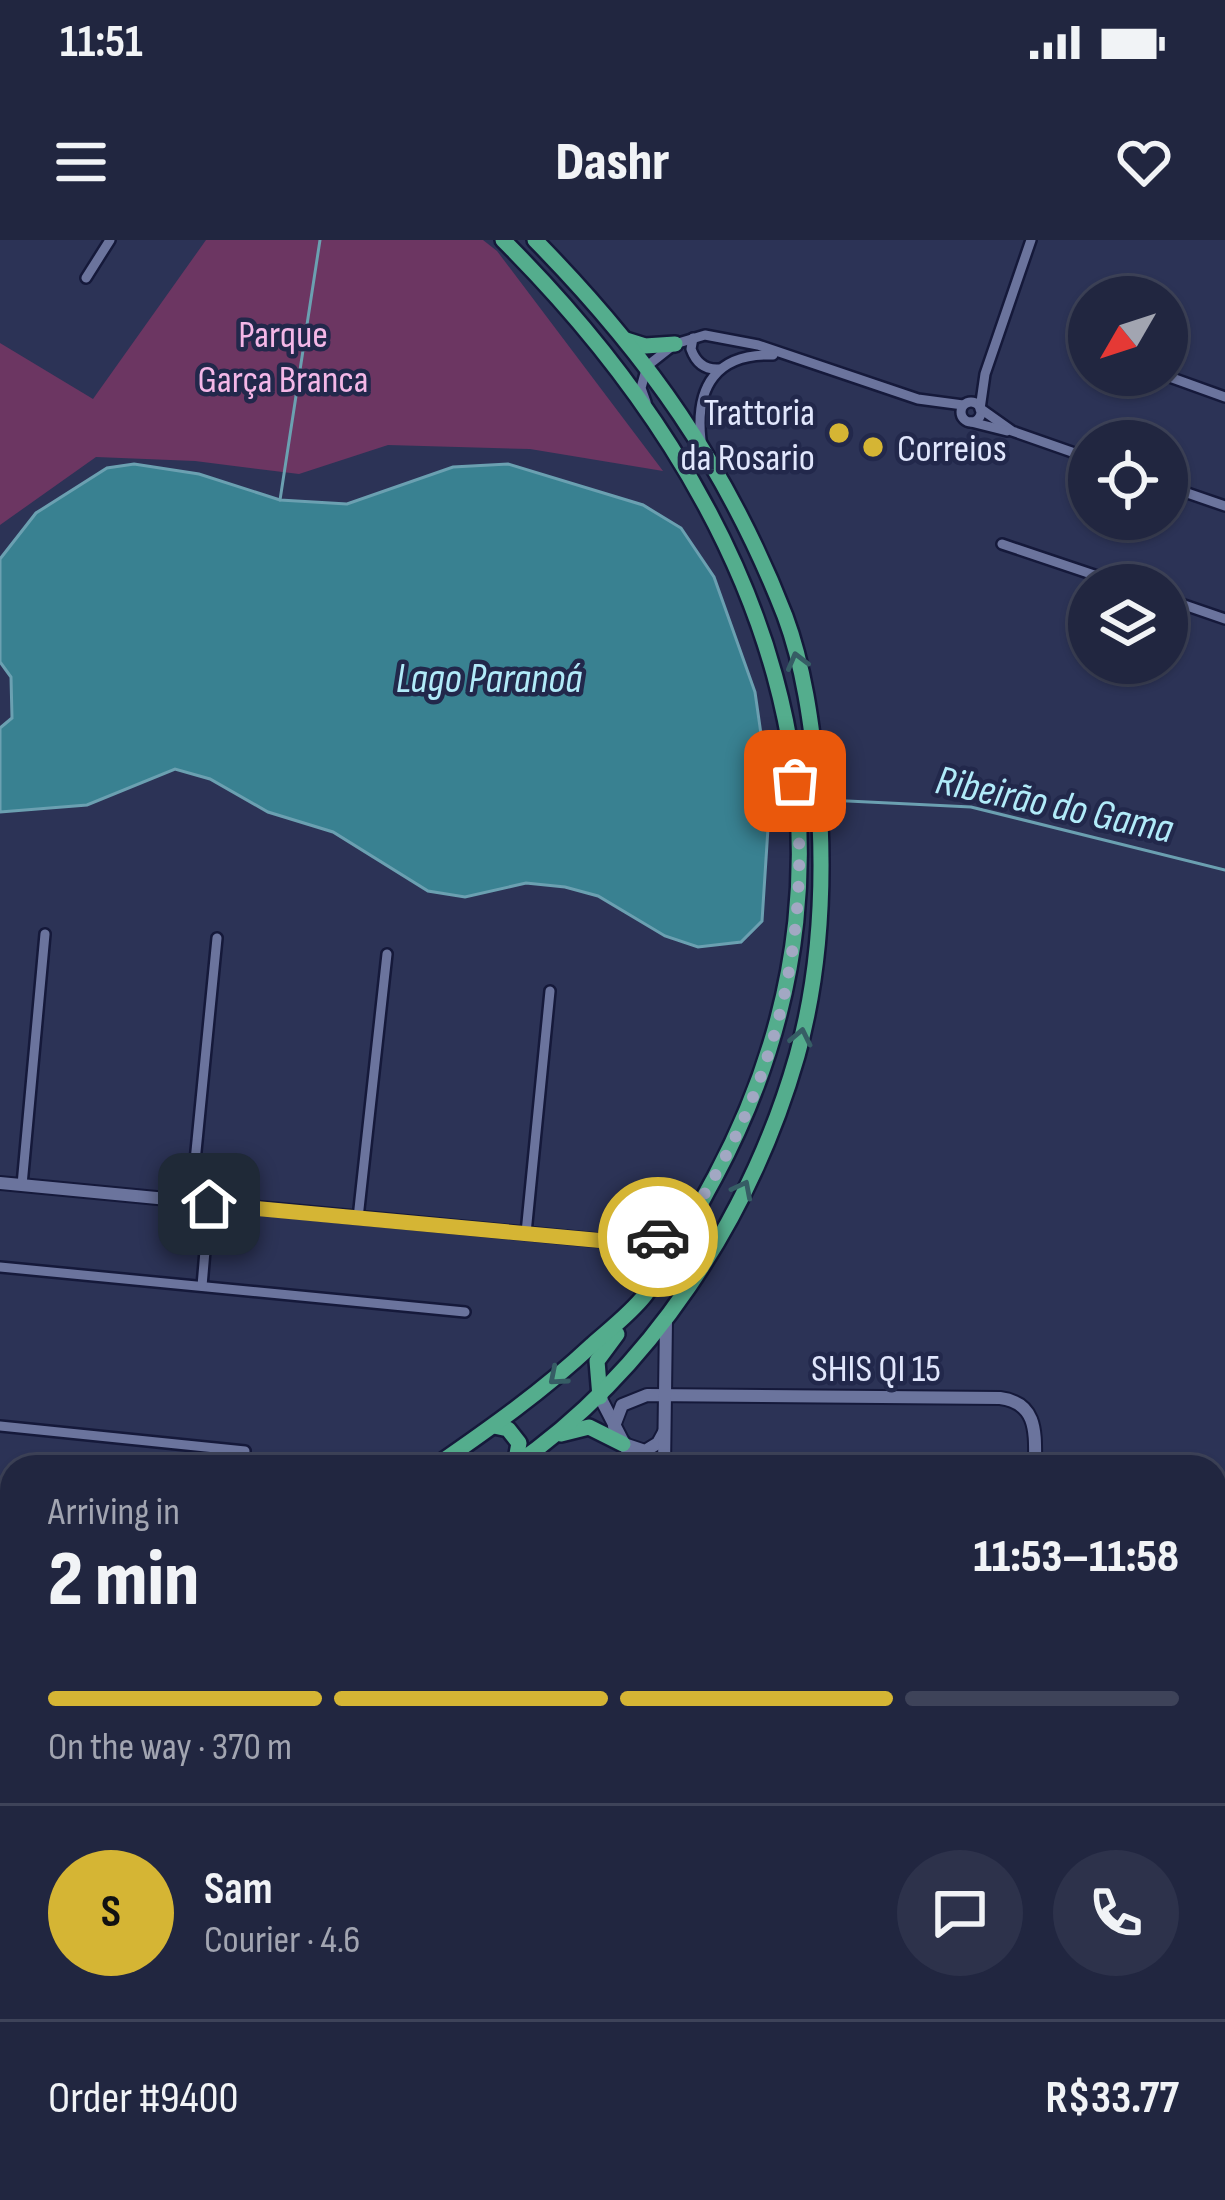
<!DOCTYPE html>
<html lang="en">
<head>
<meta charset="utf-8">
<style>
  body { margin:0; font-family:"Sofia Sans Condensed",sans-serif; background:#2d324b; color:#f1f3f6; height:100vh; display:flex; flex-direction:column; font-size:45px; white-space:nowrap }
  * { box-sizing:border-box; margin:0 }
  p { font-size:39px; color:#a2a5b1 }
  .icon { flex:none; width:66px; height:66px; fill:none; stroke:currentColor; stroke-width:2; stroke-linecap:round; stroke-linejoin:round }
  .map { position:relative; flex:1; overflow:hidden }
  .drawer { position:absolute; left:0px; top:1215px; width:1227px; height:747px; display:flex; flex-direction:column; background:#212640; border-radius:36px 36px 0 0; box-shadow:0 3px 9px #0004,0 0 0 3px #3e4359 }
  .drawer>* { flex:none }
  .needle { width:78px; rotate:231deg }
  .buttons { position:absolute; left:1068px; top:36px; display:grid; gap:24px }
  .buttons a { display:grid; place-items:center; width:120px; height:120px; border-radius:50%; background:#212640; box-shadow:0 3px 9px #0004,0 0 0 3px #3e4359; font-size:60px }
  .pin { position:absolute; display:grid; place-items:center; width:102px; height:102px; color:#fff; margin:-51px; border-radius:24px; box-shadow:0 6px 18px #0006 }
  .courier { position:absolute; display:grid; place-items:center; width:120px; height:120px; margin:-60px; border:9px solid #d5b534; border-radius:50%; background:#fff; color:#222; box-shadow:0 3px 15px #0007 }
  .summary em { font-style:normal; font-weight:800 }
  .summary div { display:flex; flex-direction:column-reverse }
  .summary { display:flex; align-items:center; justify-content:space-between; height:204px; padding:0 48px }
  h1 { font-size:78px; font-weight:800; line-height:90px }
  .bar { display:grid; grid-template-columns:repeat(4,1fr); gap:18px 12px; align-content:center; height:144px; padding:0 48px }
  .bar i { height:15px; border-radius:9px; background:#3e4359 }
  .bar .on { background:#d5b534 }
  .bar p { grid-column:span 4 }
  .line { display:flex; align-items:center; gap:30px; padding:0 48px; border-top:3px solid #3e4359 }
  .line div { flex:1 }
  .round { display:grid; place-items:center; flex:none; width:126px; height:126px; border-radius:63px; background:#2d324b }
  .status { display:flex; justify-content:space-between; align-items:center; height:84px; padding:0 60px; background:#212640; direction:ltr }
  .status svg { height:33px; fill:currentColor }
  header { display:flex; justify-content:space-between; align-items:center; height:156px; padding:0 48px; background:#212640; font-size:54px; font-weight:800 }
  .map>svg:first-child { display:block }
  .green { fill:#6c3662 }
  .water { fill:#398191; stroke:#6ba0b1; stroke-width:3 }
  .lines { fill:none; stroke-linecap:round; stroke-linejoin:round }
  .stream { stroke:#6ba0b1; stroke-width:3 }
  .minor-casing { stroke:#15193a; stroke-width:14 }
  .tertiary-casing { stroke:#15193a; stroke-width:16 }
  .primary-casing { stroke:#15193a; stroke-width:20 }
  .minor { stroke:#6b749d; stroke-width:9 }
  .tertiary { stroke:#6b749d; stroke-width:12 }
  .primary { stroke:#54ad8d; stroke-width:15 }
  .oneway { stroke:#365d65 }
  .done { stroke:#a2a8c3; stroke-width:12; stroke-dasharray:0 21.6 }
  .route { stroke:#d5b534; stroke-width:15 }
  .poi-dot { fill:#d5b534; stroke:#22284b; stroke-width:4.5 }
  .labels { text-anchor:middle; stroke-width:9; stroke-linejoin:round; paint-order:stroke }
  .park-label { font-size:39px; fill:#f4b7e7; stroke:#22284b }
  .poi-label { font-size:39px; fill:#e1e7fd; stroke:#22284b; text-anchor:end }
  .street-label { font-size:39px; fill:#e1e7fd; stroke:#22284b }
  .water-label { font-size:42px; font-style:italic; fill:#b1ebf9; stroke:#22284b }
</style>
</head>
<body>
<div class="status"><b>11:51</b><svg viewBox="0 0 49 12"><path d="M0 12V9h3v3zM5 12V6h3v6zM10 12V3h3v9zM15 12V0h3v12zM26 1h20v11H26zM47 4h2v5h-2z"/></svg></div>
<header><svg class="icon" aria-label="menu" viewBox="0 0 24 24"><path d="M4 6h16M4 12h16M4 18h16"/></svg>Dashr<svg class="icon" aria-label="heart" viewBox="0 0 24 24"><path d="M12 20l-8-8c-3-5 5-10 8-4 3-6 11-1 8 4z"/></svg></header>
<div class="map">
<svg width="1225" height="1960" viewBox="0 0 1225 1960">
  <rect width="100%" height="100%" fill="#2c3356"/>
  <path class="green" d="M206,0H483L497,11L663,231L530,209L388,205L299,234L195,221L96,217L0,285V103L93,159Z"/>
  <path class="water" d="M134,224L199,234L280,260L347,264L453,227L508,224L643,265L681,288L714,337L755,452L770,557L762,681L741,702L698,707L665,696L598,656L565,647L526,643L465,657L428,651L333,592L268,572L210,539L175,529L87,565L0,572V488L12,478L11,437L0,422V319L36,273L107,228Z"/>
  <g class="lines">
    <g class="stream">
      <path d="M280,260L320,0"/>
      <path d="M767,557L793,559"/>
      <path d="M827,560L971,567L1225,630"/>
    </g>
    <g class="minor-casing">
      <g id="minor">
        <path d="M86,38L110,0"/>
        <path d="M693,98L691,109C696,123 705,130 719,129"/>
        <path d="M1085,107L1089,108"/>
        <path d="M1164,135L1225,157"/>
        <path d="M646,162L641,148L647,126L675,104L705,95L758,105L918,159L963,165"/>
        <circle cx="971" cy="172" r="10"/>
        <path d="M980,169L985,134L1031,0"/>
        <path d="M981,169L1012,191L1089,218"/>
        <path d="M971,182L1007,191"/>
        <path d="M701,200C695,147 716,113 773,115"/>
        <path d="M1167,246L1225,266"/>
        <path d="M1002,304L1124,345"/>
        <path d="M1167,359L1225,379"/>
        <path d="M22,945L45,694"/>
        <path d="M191,962L217,698"/>
        <path d="M358,978L387,714"/>
        <path d="M526,993L550,751"/>
        <path d="M0,1027L465,1072"/>
        <path d="M202,1046L209,964"/>
        <path d="M0,1186L245,1211"/>
        <path d="M1215,1283H1225"/>
        <path d="M1215,1562H1225"/>
        <path d="M0,1613H12"/>
        <path d="M1215,1840L1225,1839"/>
        <path d="M391,1950V1960"/>
        <path d="M876,1950V1960"/>
      </g>
    </g>
    <g class="tertiary-casing">
      <g id="tertiary">
        <path d="M0,943L616,1002L645,1009L653,1042"/>
        <path d="M629,1001L661,996L691,974"/>
        <path d="M600,1157L636,1227"/>
        <path d="M614,1186L622,1165L647,1155L1000,1158C1039,1163 1035,1195 1035,1227"/>
        <path d="M624,1204L645,1211L658,1203L664,1192"/>
        <path d="M664,1227L666,1080"/>
        <path d="M661,1950L662,1960"/>
        <path d="M1032,1960V1950"/>
      </g>
    </g>
    <g class="primary-casing">
      <g id="primary">
        <path d="M626,100L645,106L675,104"/>
        <path d="M600,1157L597,1121L617,1094"/>
        <path d="M494,1186L508,1189L519,1203L515,1225"/>
        <path d="M561,1194L589,1187L623,1204"/>
        <path d="M434,1227C489,1189 543,1151 592,1105C610,1089 630,1074 645,1055C672,1018 693,977 715,937C899,593 761,257 503,0"/>
        <path d="M512,1227C650,1132 751,977 797,816C822,727 825,628 817,536C811,482 804,427 785,376C727,227 647,114 535,0"/>
        <path d="M0,1423L12,1419"/>
        <path d="M0,1465L12,1462"/>
      </g>
    </g>
    <use href="#minor" class="minor"/>
    <use href="#tertiary" class="tertiary"/>
    <use href="#primary" class="primary"/>
  </g>
  <defs><path id="oneway-chevron" d="M-2-3.5L2.5 0L-2 3.5" fill="none" stroke-width="1.6" stroke-linecap="round" stroke-linejoin="round" transform="scale(3)"/></defs>
  <g class="oneway">
    <use href="#oneway-chevron" transform="translate(797 421) rotate(-105)"/>
    <use href="#oneway-chevron" transform="translate(801 797) rotate(-78)"/>
    <use href="#oneway-chevron" transform="translate(743 949) rotate(-63)"/>
    <use href="#oneway-chevron" transform="translate(557 1137) rotate(139)"/>
  </g>
  <g class="lines">
    <path class="done" d="M658,997C692,981 705,954 722,923C785,807 810,672 795,541"/>
    <path class="route" d="M209,964L616,1002L658,997"/>
  </g>
  <g class="poi-dot">
    <circle cx="839" cy="193" r="12"/>
    <circle cx="873" cy="207" r="12"/>
  </g>
  <g class="labels">
    <g class="park-label">
      <text x="283" y="107">Parque<tspan x="283" dy="45">Garça Branca</tspan></text>
    </g>
    <g class="poi-label">
      <text x="815" y="185">Trattoria<tspan x="815" dy="45">da Rosario</tspan></text>
      <text x="897" y="221" text-anchor="start">Correios</text>
    </g>
    <g class="street-label">
      <text x="876" y="1141">SHIS QI 15</text>
    </g>
    <g class="water-label">
      <text x="489" y="452">Lago Paranoá</text>
      <text transform="translate(1055 563) rotate(12)" y="15">Ribeirão do Gama</text>
    </g>
  </g>
</svg>
<div class="buttons">
<a><svg class="needle" viewBox="-14 -14 28 28"><path d="M0-13l5 13h-10z" fill="#e53935"/><path d="M0 13l5-13h-10z" fill="#a2a5b1"/></svg></a>
<a><svg class="icon" aria-label="locate" viewBox="0 0 24 24"><circle cx="12" cy="12" r="6"/><path d="M12 2v4M12 18v4M2 12h4M18 12h4"/></svg></a>
<a><svg class="icon" aria-label="layers" viewBox="0 0 24 24"><path d="M12 4l9 5-9 5-9-5zM3 14l9 5 9-5"/></svg></a>
</div>
<div class="pin" style="left:795px;top:541px;background:#ea580c"><svg class="icon" aria-label="bag" viewBox="0 0 24 24"><path d="M5 8h14l-1 12H6zM9 8a3 3 0 0 1 6 0"/></svg></div>
<div class="pin" style="left:209px;top:964px;background:#1f2937"><svg class="icon" aria-label="home" viewBox="0 0 24 24"><path d="M3 11l9-7 9 7M6 9v11h12V9"/></svg></div>
<div class="courier" style="left:658px;top:997px"><svg class="icon" aria-label="car" viewBox="0 0 24 24"><path d="M5 17H2v-5l4-1 3-4h7l3 4 3 1v5h-3M9 17h6M6 11h13"/><circle cx="7" cy="17" r="2"/><circle cx="17" cy="17" r="2"/></svg></div>
<section class="drawer">
<div class="summary"><div><h1>2 min</h1><p>Arriving in</p></div><em>11:53–11:58</em></div>
<div class="bar"><i class="on"></i><i class="on"></i><i class="on"></i><i></i><p>On the way · 370 m</p></div>
<div class="line" style="height:216px"><b class="round" style="background:#d5b534;color:#111">S</b><div><b>Sam</b><p>Courier · 4.6</p></div><a class="round"><svg class="icon" aria-label="chat" viewBox="0 0 24 24"><path d="M4 5h16v11H9l-5 4z"/></svg></a><a class="round"><svg class="icon" aria-label="phone" viewBox="0 0 24 24"><path d="M5 4h4l2 5-3 2q2 4 5 5l2-3 5 2v4C11 20 4 13 5 4z"/></svg></a></div>
<div class="line" style="height:156px"><div>Order #9400</div><b>R$33.77</b></div>
</section>
</div>
</body>
</html>
